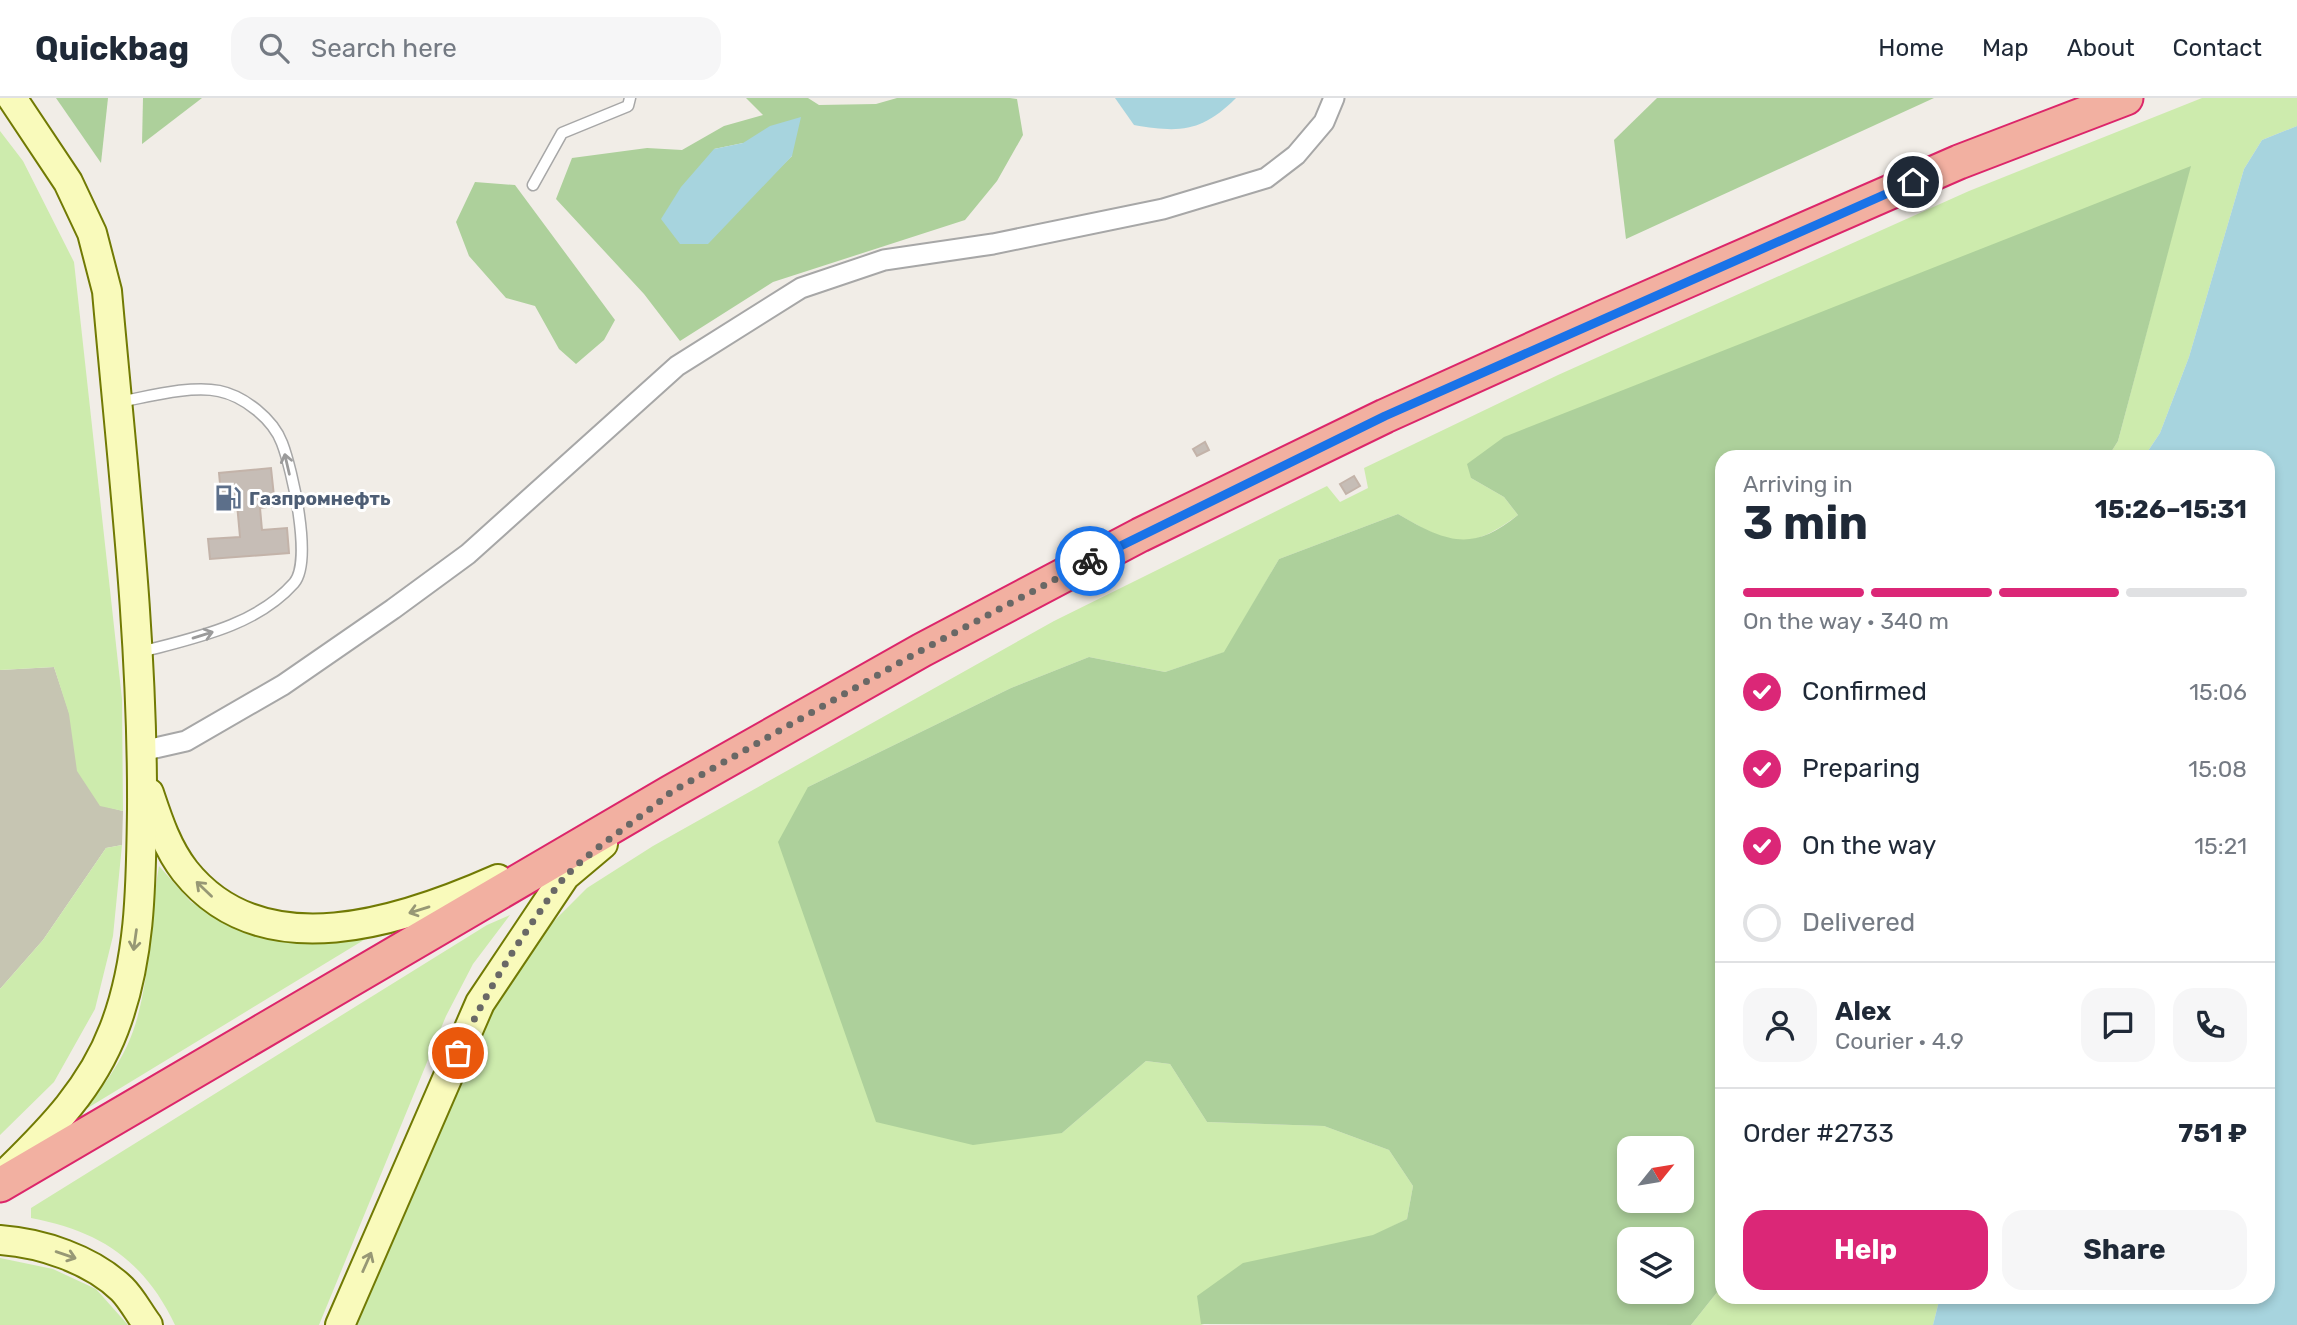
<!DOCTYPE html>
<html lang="en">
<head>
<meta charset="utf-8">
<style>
  body { margin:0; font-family:Rubik,sans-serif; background:#f6f6f7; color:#1f2937; height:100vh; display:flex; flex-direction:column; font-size:26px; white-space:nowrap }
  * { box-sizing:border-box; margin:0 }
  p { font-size:23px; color:#747a83 }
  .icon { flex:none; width:38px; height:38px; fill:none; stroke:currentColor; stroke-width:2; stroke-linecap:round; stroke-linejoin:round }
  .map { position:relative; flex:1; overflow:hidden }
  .side { position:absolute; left:1715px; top:352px; width:560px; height:854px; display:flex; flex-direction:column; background:#fff; border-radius:21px; box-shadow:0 4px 10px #0003 }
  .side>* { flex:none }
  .needle { width:46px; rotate:60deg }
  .fabs { position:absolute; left:1617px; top:1038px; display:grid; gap:14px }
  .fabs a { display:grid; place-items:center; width:77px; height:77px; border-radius:14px; background:#fff; box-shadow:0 4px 10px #0003; font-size:35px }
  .pin { position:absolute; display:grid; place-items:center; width:60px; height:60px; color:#fff; margin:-30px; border:4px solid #fff; border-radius:50%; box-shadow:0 2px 7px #0007 }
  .courier { position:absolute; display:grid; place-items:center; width:70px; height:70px; margin:-35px; border:5px solid #1a73e8; border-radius:50%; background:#fff; color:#222; box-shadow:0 2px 9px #0007 }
  .overview em { font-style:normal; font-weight:700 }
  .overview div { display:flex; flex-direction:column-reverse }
  .overview { display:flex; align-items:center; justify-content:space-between; height:119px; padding:0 28px }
  h1 { font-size:46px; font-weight:700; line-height:52px }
  .bar { display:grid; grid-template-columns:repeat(4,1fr); gap:10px 7px; align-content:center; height:84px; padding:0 28px }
  .bar i { height:9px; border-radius:5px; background:#e0e1e3 }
  .bar .selected { background:#db2777 }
  .bar p { grid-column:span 4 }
  .line { display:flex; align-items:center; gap:18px; padding:0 28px; border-top:2px solid #e0e1e3 }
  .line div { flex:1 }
  .round { display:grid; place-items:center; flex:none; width:74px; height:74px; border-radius:21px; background:#f6f6f7 }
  ol { padding:0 28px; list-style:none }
  li { display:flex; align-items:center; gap:21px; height:77px }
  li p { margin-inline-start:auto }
  li .icon { padding:7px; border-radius:50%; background:#db2777; color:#fff; stroke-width:4 }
  li:last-child { color:#747a83 }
  li i { width:38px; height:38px; border:4px solid #e0e1e3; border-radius:50% }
  .cta { display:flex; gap:14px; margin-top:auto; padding:14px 28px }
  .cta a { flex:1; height:80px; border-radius:21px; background:#db2777; color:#fff; font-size:28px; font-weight:700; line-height:80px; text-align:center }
  .cta a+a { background:#f6f6f7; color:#1f2937 }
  header { display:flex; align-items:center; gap:42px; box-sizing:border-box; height:98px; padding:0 35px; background:#fff; border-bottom:2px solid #e0e1e3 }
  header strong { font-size:33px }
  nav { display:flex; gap:38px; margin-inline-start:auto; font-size:24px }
  .search { width:490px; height:63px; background:#f6f6f7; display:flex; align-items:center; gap:18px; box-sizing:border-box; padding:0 24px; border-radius:21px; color:#747a83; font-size:26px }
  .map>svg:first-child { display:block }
  .construction { fill:#c6c5b2 }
  .grass { fill:#cdebad }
  .forest { fill:#add09b; fill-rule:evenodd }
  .water { fill:#a7d4de }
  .building { fill:#c6bdb6; stroke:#c3b3a9; stroke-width:2 }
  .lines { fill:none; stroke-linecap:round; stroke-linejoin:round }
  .service-casing { stroke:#a7a7a7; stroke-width:13 }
  .minor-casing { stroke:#a7a7a7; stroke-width:23 }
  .secondary-casing { stroke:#717a04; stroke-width:32 }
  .trunk-casing { stroke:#dc266a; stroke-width:37 }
  .service { stroke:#fff; stroke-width:10 }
  .minor { stroke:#fff; stroke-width:19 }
  .secondary { stroke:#f9fabb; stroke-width:28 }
  .trunk { stroke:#f2b0a1; stroke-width:33 }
  .oneway { stroke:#9b9b9b }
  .oneway2 { stroke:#979875 }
  .done { stroke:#696866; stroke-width:7; stroke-dasharray:0 12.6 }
  .route { stroke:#1a73e8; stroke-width:9 }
  .labels { text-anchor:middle; stroke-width:6; stroke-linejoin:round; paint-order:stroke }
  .service-label { font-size:19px; font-weight:bold; fill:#4e5e75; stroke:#fff; text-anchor:start }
</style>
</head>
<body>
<header>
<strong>Quickbag</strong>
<div class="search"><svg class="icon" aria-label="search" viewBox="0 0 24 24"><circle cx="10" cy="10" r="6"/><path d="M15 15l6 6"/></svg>Search here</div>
<nav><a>Home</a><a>Map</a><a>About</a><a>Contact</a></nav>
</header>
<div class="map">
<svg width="2297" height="1227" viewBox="0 0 2297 1227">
  <rect width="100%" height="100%" fill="#f1ede7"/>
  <path class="construction" d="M54,569L100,707L123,713L122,747L106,750L43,842L0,891V572Z"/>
  <g class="grass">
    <path d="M2202,0H2297V28L2262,42L2244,71L2189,259L2160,335L2144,359H2108L2118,343L2190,69L1471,380L1504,399L1518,417C1467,455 1451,447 1398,416L1279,461L1225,554L1165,574L1089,559L1011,590L808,689L1062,1035L1146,963L1170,966L1207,1024L1324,1028L1389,1052L1413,1088L1407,1121L1201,1226L1204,1227H357L491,912L535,842L587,790L653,748L1054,523L1327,388L1340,404L1368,390L1364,370L1558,277L1969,93Z"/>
    <path d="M0,33L23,63L74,164L122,601L123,713L100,708L77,673L69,616L54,569L0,572Z"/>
    <path d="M122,747L113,838L95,911L54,984L0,1037V891L43,842L106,750Z"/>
    <path d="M159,768L191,804L251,837L298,839L377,834L86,1011C101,991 116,971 127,948C151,897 149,824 159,768Z"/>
    <path d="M510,817L473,866L446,918L319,1227H175C144,1162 100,1133 31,1120V1110L487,827Z"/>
    <path d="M0,1160L53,1171L96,1191L128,1227H0Z"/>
    <path d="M1722,1188V1199H1940L1933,1227H1691Z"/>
  </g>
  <g class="forest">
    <path d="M57,0H108L101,65L56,0Z"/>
    <path d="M143,0H202L142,46Z"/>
    <path d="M746,0H808L819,7L876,6L897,0H1010L1017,1L1023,37L997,83L965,122L773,184L680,243L644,196L556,101L572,60L647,50L682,52L724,28L763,17ZM743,45L792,58L763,86L714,51Z"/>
    <path d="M1657,0H1934L1626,141L1614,42Z"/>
    <path d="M2191,68L2118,343L2108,359H1722V1188L1691,1227L1201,1226L1197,1198L1243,1165L1373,1137L1407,1121L1413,1088L1389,1052L1324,1028L1207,1024L1170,966L1146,963L1062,1035L973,1047L876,1024L778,744L808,689L1011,590L1089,559L1165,574L1224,554L1279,461L1398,416C1446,444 1472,455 1518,417L1504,399L1471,380L1467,366L1504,339ZM1629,1050H1682V1102H1629ZM1629,1141H1682V1194H1629Z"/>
    <path d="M475,84L515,87L615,222L604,242L576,266L559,251L535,208L506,200L469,158L456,124Z"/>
  </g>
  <g class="water">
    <path d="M1115,0H1236C1202,34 1180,35 1134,27Z"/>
    <path d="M801,19L792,58L708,146H680L661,121L681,89L714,51L743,45L770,28Z"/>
    <path d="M2297,28V1227H1933L1940,1199H2268V359H2144L2160,335L2189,259L2244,71L2262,42Z"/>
  </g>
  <g class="building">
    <path d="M1205,344L1209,352L1197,358L1193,351Z"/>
    <path d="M271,370L275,408L260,410L262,432L287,430L289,455L210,461L208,441L240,439L237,406L222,407L219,375Z"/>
    <path d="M1354,378L1360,388L1346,396L1340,386Z"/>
  </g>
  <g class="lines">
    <g class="service-casing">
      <g id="service">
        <path d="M533,87L562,35L628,8L630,0"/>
        <path d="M119,304C147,299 190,287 219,293C244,298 273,321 282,345C292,371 313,463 294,485C256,528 194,540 141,554"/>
      </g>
    </g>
    <g class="minor-casing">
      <path id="minor" d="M142,653L186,643L283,587L393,511L468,456L677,268L801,190L884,162L993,146L1163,111L1266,80L1296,57L1324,24L1334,0"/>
    </g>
    <g class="secondary-casing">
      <g id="secondary">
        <path d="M149,695C158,722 167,750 185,773C263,871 403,823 498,781"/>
        <path d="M7,1074C51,1031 92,989 114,931C141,861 141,785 142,711C143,538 122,365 107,193L92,135L68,84L12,0"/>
        <path d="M0,1142C41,1145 91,1161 122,1191C132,1201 139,1215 148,1227"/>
        <path d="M340,1227L480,905L565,778L603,746"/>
      </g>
    </g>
    <g class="trunk-casing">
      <path id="trunk" d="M0,1087L671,694L922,552L1140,437L1385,318L1604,219L1959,64L2126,0"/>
    </g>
    <use href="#service" class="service"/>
    <use href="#minor" class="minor"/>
    <use href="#secondary" class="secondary"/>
    <use href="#trunk" class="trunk"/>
  </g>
  <defs><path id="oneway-shaft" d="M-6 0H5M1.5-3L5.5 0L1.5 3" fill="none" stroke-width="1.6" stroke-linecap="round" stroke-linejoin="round" transform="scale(1.75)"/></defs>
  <g class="oneway">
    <use href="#oneway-shaft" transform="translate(287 366) rotate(-103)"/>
    <use href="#oneway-shaft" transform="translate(203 537) rotate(-17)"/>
  </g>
  <g class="oneway2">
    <use href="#oneway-shaft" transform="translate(204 791) rotate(-136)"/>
    <use href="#oneway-shaft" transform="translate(419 812) rotate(163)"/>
    <use href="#oneway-shaft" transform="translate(135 842) rotate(98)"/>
    <use href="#oneway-shaft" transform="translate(66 1157) rotate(19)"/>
    <use href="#oneway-shaft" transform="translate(367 1164) rotate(-66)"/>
  </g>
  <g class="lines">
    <path class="done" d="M458,955C481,904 509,857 541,812C549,800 557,787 567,777C598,745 638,723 671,694L922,552L1090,463"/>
    <path class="route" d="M1090,463L1385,318L1913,84"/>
  </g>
  <defs>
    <g id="fuel-bare" transform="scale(2.1)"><path d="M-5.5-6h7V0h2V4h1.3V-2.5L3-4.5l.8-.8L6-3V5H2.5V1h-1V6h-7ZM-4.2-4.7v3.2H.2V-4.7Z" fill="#5c6f8a" stroke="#fff" stroke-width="2.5" paint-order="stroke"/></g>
  </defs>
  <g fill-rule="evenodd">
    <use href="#fuel-bare" x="228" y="400"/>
  </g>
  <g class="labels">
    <g class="service-label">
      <text x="249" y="407">Газпромнефть</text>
    </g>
  </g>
</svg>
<div class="fabs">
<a><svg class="needle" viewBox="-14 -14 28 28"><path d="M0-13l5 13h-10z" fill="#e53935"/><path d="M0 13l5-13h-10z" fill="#747a83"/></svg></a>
<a><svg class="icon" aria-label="layers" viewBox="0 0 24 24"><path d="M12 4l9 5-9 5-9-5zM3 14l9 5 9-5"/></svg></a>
</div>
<div class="pin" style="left:458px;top:955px;background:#ea580c"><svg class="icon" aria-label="bag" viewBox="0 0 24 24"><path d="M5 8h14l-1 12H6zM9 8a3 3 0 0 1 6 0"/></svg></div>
<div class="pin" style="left:1913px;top:84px;background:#1f2937"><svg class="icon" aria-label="home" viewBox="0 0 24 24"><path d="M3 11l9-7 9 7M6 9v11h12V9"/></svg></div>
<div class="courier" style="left:1090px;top:463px"><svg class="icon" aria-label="bike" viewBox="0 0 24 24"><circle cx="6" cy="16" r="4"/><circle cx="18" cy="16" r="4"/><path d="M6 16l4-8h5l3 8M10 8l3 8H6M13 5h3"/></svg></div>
<section class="side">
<div class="overview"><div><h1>3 min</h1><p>Arriving in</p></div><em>15:26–15:31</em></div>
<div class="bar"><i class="selected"></i><i class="selected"></i><i class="selected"></i><i></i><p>On the way · 340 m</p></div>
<ol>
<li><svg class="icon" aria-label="check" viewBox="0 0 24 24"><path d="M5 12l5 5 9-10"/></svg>Confirmed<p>15:06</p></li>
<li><svg class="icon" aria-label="check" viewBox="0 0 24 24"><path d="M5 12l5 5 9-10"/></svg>Preparing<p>15:08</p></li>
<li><svg class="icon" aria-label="check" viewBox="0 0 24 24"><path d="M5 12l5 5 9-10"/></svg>On the way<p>15:21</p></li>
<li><i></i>Delivered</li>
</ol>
<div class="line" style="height:126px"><a class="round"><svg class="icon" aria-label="person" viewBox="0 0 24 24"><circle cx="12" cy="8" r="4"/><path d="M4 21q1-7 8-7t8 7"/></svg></a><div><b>Alex</b><p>Courier · 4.9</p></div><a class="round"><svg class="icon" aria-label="chat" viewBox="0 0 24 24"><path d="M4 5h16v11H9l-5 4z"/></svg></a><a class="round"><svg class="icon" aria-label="phone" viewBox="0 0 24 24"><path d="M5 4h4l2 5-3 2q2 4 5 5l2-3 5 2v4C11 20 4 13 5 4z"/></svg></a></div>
<div class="line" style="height:91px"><div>Order #2733</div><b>751 ₽</b></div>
<div class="cta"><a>Help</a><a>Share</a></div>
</section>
</div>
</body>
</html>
